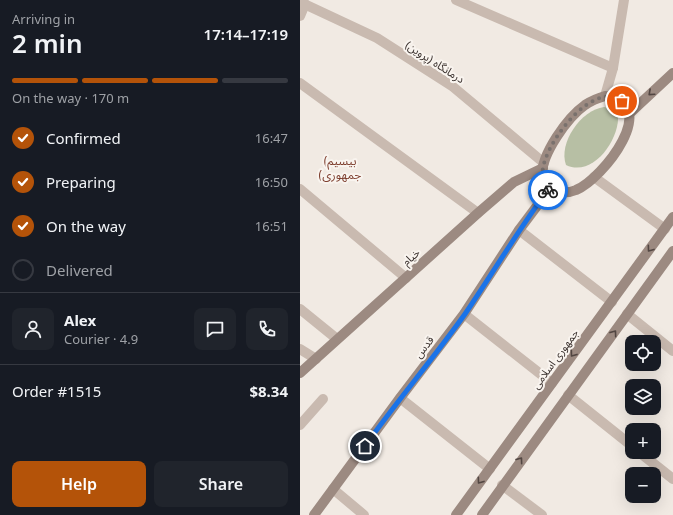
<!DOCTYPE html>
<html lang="en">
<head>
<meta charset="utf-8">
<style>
  body { margin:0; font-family:"Noto Sans","Noto Sans Arabic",sans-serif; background:#20242c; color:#f1f3f6; height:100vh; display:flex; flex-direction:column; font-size:15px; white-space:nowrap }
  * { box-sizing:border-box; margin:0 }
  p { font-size:13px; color:#9ea1a6 }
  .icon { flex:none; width:22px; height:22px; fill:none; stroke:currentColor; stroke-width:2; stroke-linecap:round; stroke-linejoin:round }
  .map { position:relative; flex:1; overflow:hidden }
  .panel { display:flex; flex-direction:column; background:#171b24; width:300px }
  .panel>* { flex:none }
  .tools { position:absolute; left:325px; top:335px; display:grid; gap:8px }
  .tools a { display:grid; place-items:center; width:36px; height:36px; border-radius:8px; background:#171b24; box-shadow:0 4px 16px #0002; font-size:20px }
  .pin { position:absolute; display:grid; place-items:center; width:34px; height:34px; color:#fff; margin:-17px; border:2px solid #fff; border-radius:50%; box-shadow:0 1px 4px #0007 }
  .courier { position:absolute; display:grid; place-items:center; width:40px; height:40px; margin:-20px; border:3px solid #1a73e8; border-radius:50%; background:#fff; color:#222; box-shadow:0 1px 5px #0007 }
  .summary em { font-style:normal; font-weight:600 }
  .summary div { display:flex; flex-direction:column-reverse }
  .summary { display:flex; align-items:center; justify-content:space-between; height:68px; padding:0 12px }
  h1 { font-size:26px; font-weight:600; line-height:30px }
  .bar { display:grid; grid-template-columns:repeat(4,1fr); gap:6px 4px; align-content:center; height:48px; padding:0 12px }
  .bar i { height:5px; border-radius:3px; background:#363941 }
  .bar .selected { background:#b45309 }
  .bar p { grid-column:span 4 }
  .line { display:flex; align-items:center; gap:10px; padding:0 12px; border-top:1px solid #363941 }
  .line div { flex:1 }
  .round { display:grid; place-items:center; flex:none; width:42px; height:42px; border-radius:8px; background:#20242c }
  ol { padding:0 12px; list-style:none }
  li { display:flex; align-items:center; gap:12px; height:44px }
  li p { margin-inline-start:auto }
  li .icon { padding:4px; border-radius:50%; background:#b45309; color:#fff; stroke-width:4 }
  li:last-child { color:#9ea1a6 }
  li i { width:22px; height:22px; border:2px solid #363941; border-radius:50% }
  .cta { display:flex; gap:8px; margin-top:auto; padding:8px 12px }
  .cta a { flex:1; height:46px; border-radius:8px; background:#b45309; color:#fff; font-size:16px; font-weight:600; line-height:46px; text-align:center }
  .cta a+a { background:#20242c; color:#f1f3f6 }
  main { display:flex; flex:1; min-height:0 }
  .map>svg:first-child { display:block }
  .green { fill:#b7bfa4 }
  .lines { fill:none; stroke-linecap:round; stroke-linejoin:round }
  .street { stroke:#c9bab0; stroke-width:10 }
  .secondary { stroke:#9c8a81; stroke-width:10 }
  .oneway { stroke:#524642 }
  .done { stroke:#79716d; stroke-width:4; stroke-dasharray:0 7.2 }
  .route { stroke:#1a73e8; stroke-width:5 }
  .labels { text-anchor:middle; stroke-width:4; stroke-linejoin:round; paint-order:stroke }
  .street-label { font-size:11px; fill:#39302d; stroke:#f9f4ef }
  .neighbourhood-label { font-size:12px; fill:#7e3f2f; stroke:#f9f4ef }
</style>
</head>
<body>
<main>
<section class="panel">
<div class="summary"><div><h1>2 min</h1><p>Arriving in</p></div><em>17:14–17:19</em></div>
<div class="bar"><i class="selected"></i><i class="selected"></i><i class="selected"></i><i></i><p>On the way · 170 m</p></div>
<ol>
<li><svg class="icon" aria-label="check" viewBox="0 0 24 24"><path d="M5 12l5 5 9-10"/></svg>Confirmed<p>16:47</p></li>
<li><svg class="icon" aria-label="check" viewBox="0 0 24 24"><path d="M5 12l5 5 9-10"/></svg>Preparing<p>16:50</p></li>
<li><svg class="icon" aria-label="check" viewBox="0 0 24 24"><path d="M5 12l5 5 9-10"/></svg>On the way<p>16:51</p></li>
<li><i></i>Delivered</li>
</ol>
<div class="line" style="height:72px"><a class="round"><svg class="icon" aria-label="person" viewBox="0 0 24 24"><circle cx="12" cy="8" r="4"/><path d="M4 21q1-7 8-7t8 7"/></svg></a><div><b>Alex</b><p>Courier · 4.9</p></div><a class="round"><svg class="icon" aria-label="chat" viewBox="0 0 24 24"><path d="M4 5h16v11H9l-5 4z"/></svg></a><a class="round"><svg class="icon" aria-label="phone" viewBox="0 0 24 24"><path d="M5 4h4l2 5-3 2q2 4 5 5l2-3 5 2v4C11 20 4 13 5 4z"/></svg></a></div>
<div class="line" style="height:52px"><div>Order #1515</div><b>$8.34</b></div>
<div class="cta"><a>Help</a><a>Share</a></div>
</section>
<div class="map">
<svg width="373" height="515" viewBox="0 0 373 515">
  <rect width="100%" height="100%" fill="#f1eae3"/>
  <path class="green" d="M304,107L313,109L318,115C320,139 293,178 266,165C258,143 281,110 304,107Z"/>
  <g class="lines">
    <g class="street">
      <path d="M156,0L313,68"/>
      <path d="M0,2L77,38L152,86L244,163"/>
      <path d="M0,16L5,4"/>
      <path d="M0,83L178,213"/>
      <path d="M305,96L313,68L324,0"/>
      <path d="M294,177L365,229"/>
      <path d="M0,189L106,278"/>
      <path d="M219,230L312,302"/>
      <path d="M0,309L37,339"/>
      <path d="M164,314L252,383"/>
      <path d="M327,314L373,351"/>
      <path d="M0,349L16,359"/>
      <path d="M268,395L332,446"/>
      <path d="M100,398L190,469"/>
      <path d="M0,425L23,399"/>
      <path d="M339,452L373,479"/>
      <path d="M202,485L242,515"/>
      <path d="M33,489L64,515"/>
    </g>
    <g class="secondary">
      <path d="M305,96C363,102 303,179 276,190C267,194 258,192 249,190C246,185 243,181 242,176C241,154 268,117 285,105C291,101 298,98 305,96Z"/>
      <path d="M330,113L373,73"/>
      <path d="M0,373L178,213L214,182L243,168"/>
      <path d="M14,515L100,398L164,314L219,230L249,190"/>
      <path d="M156,515L373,217"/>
      <path d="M182,515L373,251"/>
    </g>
  </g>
  <defs><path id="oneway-chevron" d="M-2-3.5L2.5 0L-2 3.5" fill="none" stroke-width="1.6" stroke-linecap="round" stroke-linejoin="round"/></defs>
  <g class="oneway">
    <use href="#oneway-chevron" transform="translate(351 93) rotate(138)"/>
    <use href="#oneway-chevron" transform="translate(350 249) rotate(126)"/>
    <use href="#oneway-chevron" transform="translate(314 333) rotate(-54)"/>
    <use href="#oneway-chevron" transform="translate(273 354) rotate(126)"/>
    <use href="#oneway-chevron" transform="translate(220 460) rotate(-54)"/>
    <use href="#oneway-chevron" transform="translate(180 481) rotate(126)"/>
  </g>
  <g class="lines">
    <path class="done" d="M248,190C246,183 241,178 243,168C247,144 279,100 305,97C311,96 317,98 322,101"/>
    <path class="route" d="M65,446C97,401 133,359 165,314C193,273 218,230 248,190"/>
  </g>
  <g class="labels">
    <g class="street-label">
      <text transform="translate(135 62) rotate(33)" y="4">درمانگاه (پروین)</text>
      <text transform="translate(111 257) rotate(-42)" y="4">خیام</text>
      <text transform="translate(124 347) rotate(-52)" y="4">قدس</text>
      <text transform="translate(255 359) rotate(-54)" y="4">جمهوری اسلامی</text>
    </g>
    <g class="neighbourhood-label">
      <text x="40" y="165">(بیسیم<tspan x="40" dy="14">(جمهوری</tspan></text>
    </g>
  </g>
</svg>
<div class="tools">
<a><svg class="icon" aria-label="locate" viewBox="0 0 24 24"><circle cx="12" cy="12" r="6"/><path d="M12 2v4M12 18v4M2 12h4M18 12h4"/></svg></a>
<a><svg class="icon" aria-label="layers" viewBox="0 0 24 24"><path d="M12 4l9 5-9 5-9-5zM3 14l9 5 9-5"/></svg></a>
<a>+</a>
<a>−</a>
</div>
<div class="pin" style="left:322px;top:101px;background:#ea580c"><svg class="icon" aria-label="bag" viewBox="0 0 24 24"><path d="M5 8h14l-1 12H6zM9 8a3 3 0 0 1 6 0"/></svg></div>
<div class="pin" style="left:65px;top:446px;background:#1f2937"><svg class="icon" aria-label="home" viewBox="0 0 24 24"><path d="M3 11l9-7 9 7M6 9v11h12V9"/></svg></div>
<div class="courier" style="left:248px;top:190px"><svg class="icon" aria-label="bike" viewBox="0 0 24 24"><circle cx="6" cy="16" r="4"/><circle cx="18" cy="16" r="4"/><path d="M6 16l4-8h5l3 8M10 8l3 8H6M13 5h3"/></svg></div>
</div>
</main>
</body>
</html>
